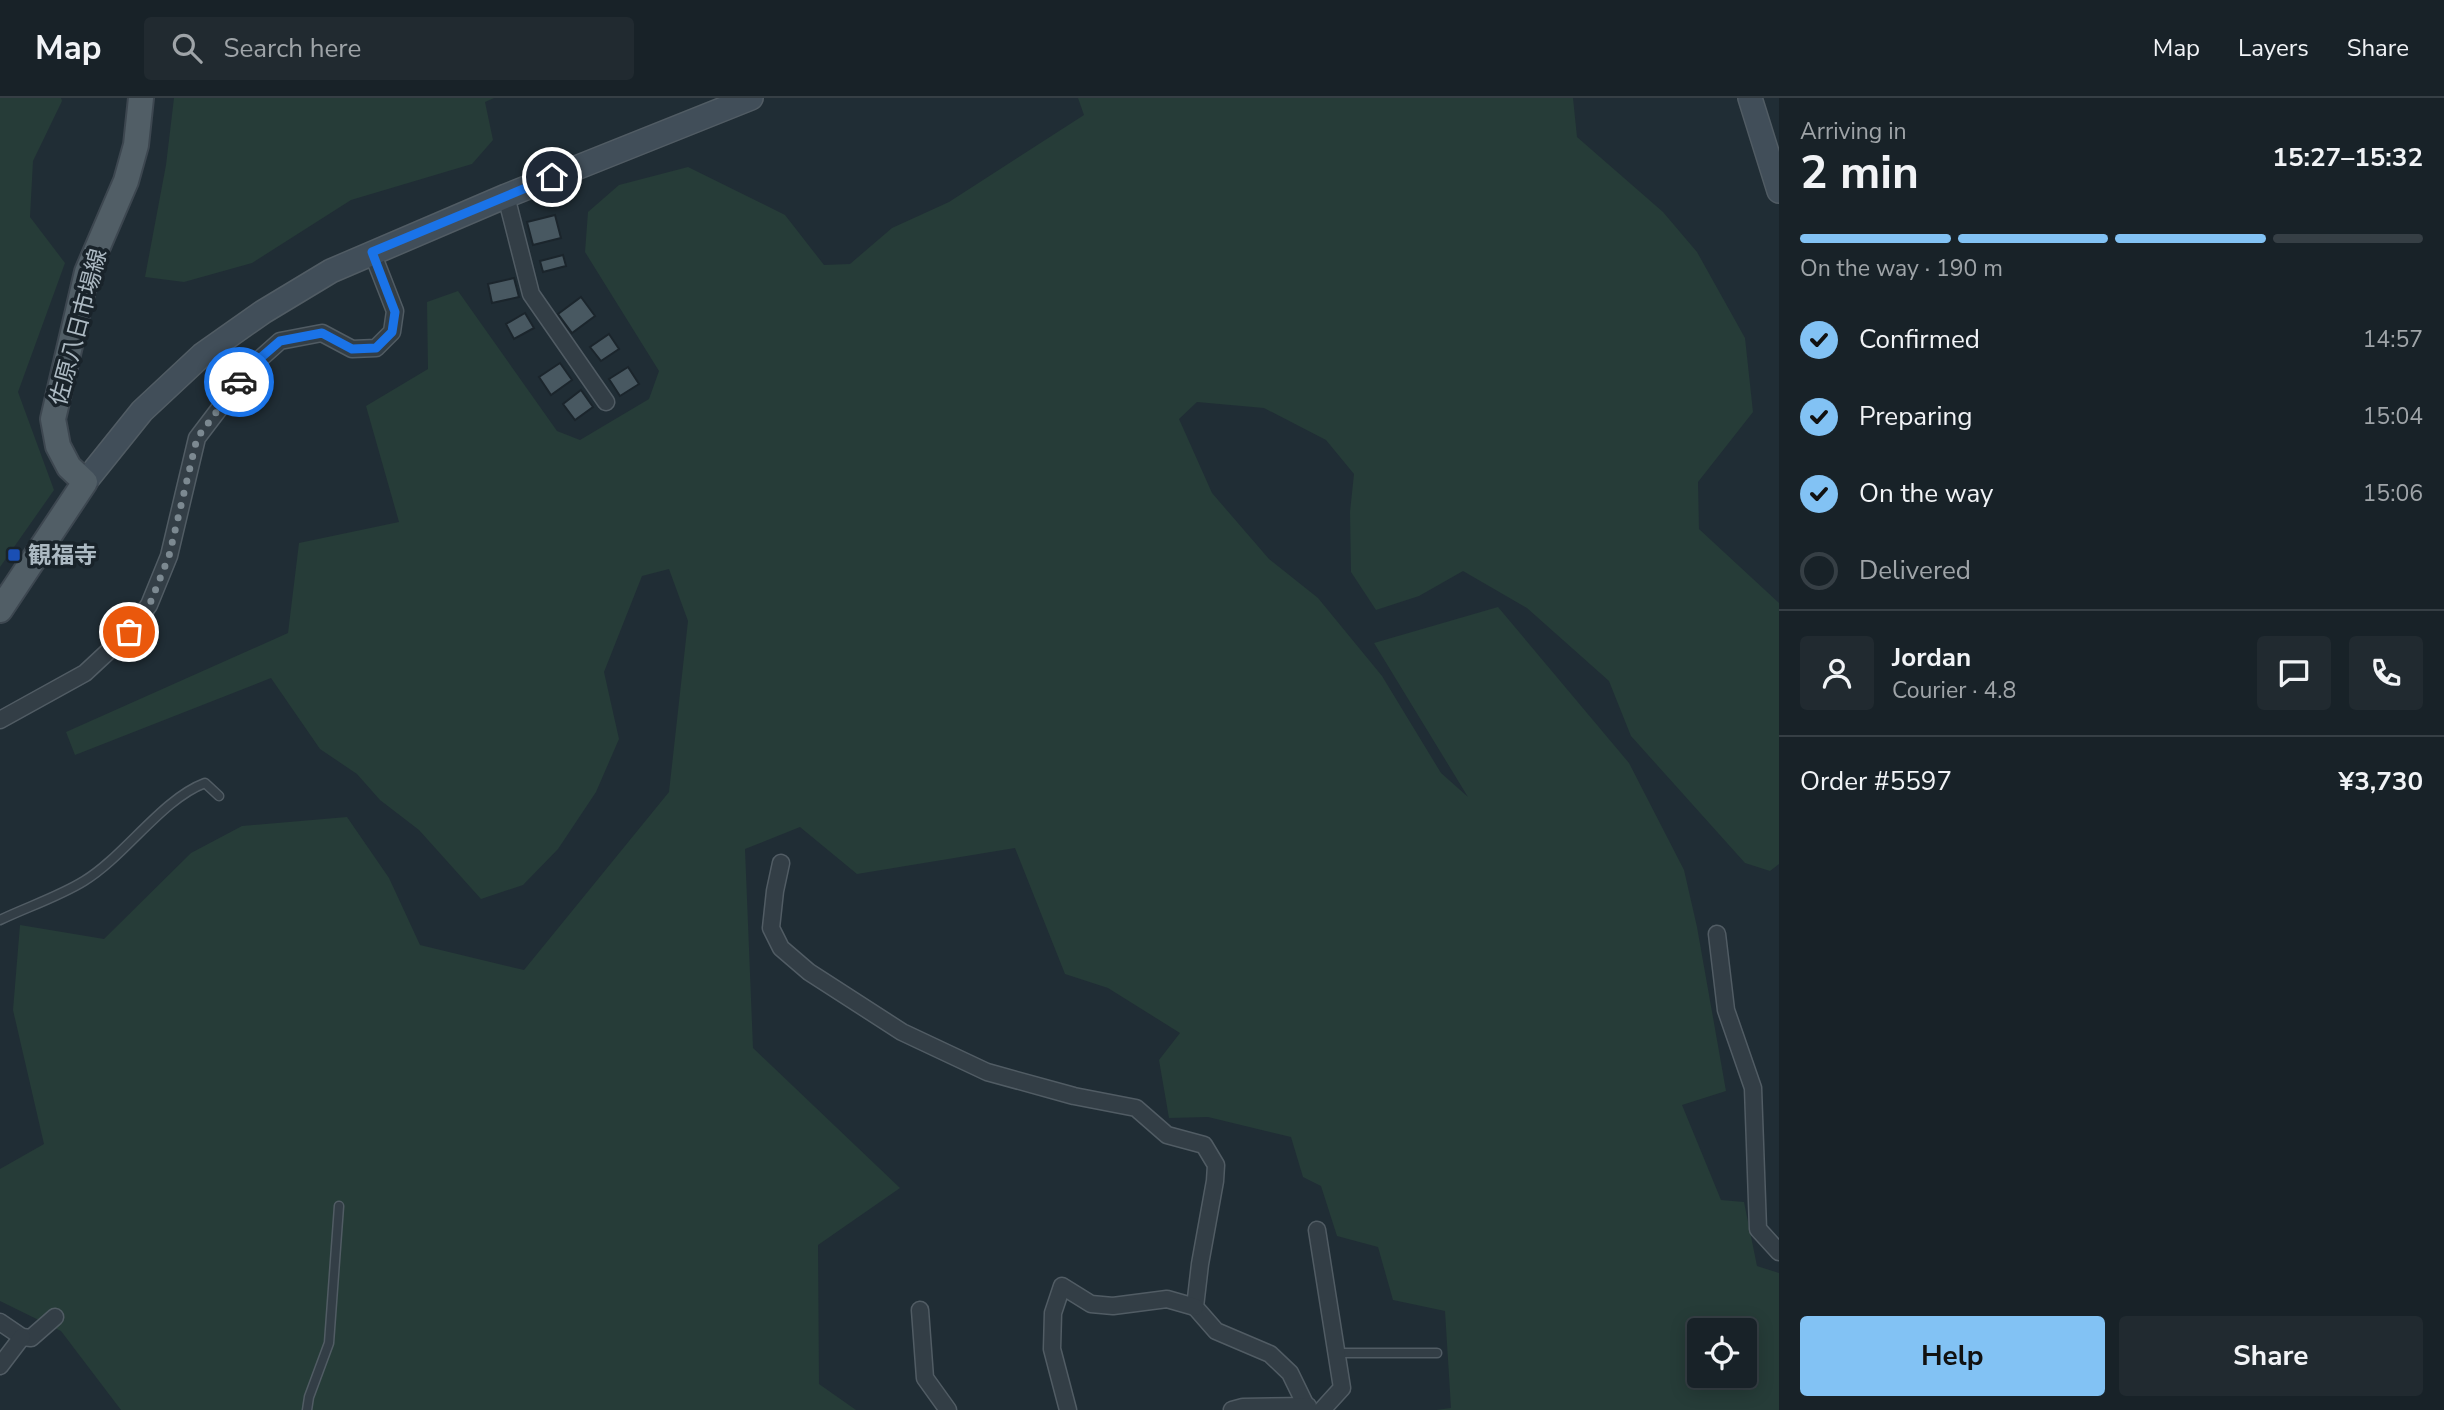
<!DOCTYPE html>
<html lang="en">
<head>
<meta charset="utf-8">
<style>
  body { margin:0; font-family:"Nunito Sans","Noto Sans JP",sans-serif; background:#212a30; color:#f1f3f6; height:100vh; display:flex; flex-direction:column; font-size:26px; white-space:nowrap }
  * { box-sizing:border-box; margin:0 }
  p { font-size:23px; color:#9fa4a8 }
  .icon { flex:none; width:38px; height:38px; fill:none; stroke:currentColor; stroke-width:2; stroke-linecap:round; stroke-linejoin:round }
  .map { position:relative; flex:1; overflow:hidden }
  .details { display:flex; flex-direction:column; background:#182228; width:665px }
  .details>* { flex:none }
  .controls { position:absolute; left:1687px; top:1220px; display:grid; gap:14px }
  .controls a { display:grid; place-items:center; width:70px; height:70px; border-radius:7px; background:#182228; box-shadow:0 4px 18px #0003,0 0 0 2px #363f45; font-size:35px }
  .pin { position:absolute; display:grid; place-items:center; width:60px; height:60px; color:#fff; margin:-30px; border:4px solid #fff; border-radius:50%; box-shadow:0 2px 7px #0007 }
  .courier { position:absolute; display:grid; place-items:center; width:70px; height:70px; margin:-35px; border:5px solid #1a73e8; border-radius:50%; background:#fff; color:#222; box-shadow:0 2px 9px #0007 }
  .head em { font-style:normal; font-weight:700 }
  .head div { display:flex; flex-direction:column-reverse }
  .head { display:flex; align-items:center; justify-content:space-between; height:119px; padding:0 21px }
  h1 { font-size:46px; font-weight:700; line-height:52px }
  .bar { display:grid; grid-template-columns:repeat(4,1fr); gap:10px 7px; align-content:center; height:84px; padding:0 21px }
  .bar i { height:9px; border-radius:5px; background:#363f45 }
  .bar .selected { background:#82c2f4 }
  .bar p { grid-column:span 4 }
  .line { display:flex; align-items:center; gap:18px; padding:0 21px; border-top:2px solid #363f45 }
  .line div { flex:1 }
  .round { display:grid; place-items:center; flex:none; width:74px; height:74px; border-radius:7px; background:#212a30 }
  ol { padding:0 21px; list-style:none }
  li { display:flex; align-items:center; gap:21px; height:77px }
  li p { margin-inline-start:auto }
  li .icon { padding:7px; border-radius:50%; background:#82c2f4; color:#111; stroke-width:4 }
  li:last-child { color:#9fa4a8 }
  li i { width:38px; height:38px; border:4px solid #363f45; border-radius:50% }
  .action { display:flex; gap:14px; margin-top:auto; padding:14px 21px }
  .action a { flex:1; height:80px; border-radius:7px; background:#82c2f4; color:#111; font-size:28px; font-weight:700; line-height:80px; text-align:center }
  .action a+a { background:#212a30; color:#f1f3f6 }
  header { display:flex; align-items:center; gap:42px; box-sizing:border-box; height:98px; padding:0 35px; background:#182228; border-bottom:2px solid #363f45 }
  header strong { font-size:33px }
  nav { display:flex; gap:38px; margin-inline-start:auto; font-size:24px }
  .search { width:490px; height:63px; background:#212a30; display:flex; align-items:center; gap:18px; box-sizing:border-box; padding:0 24px; border-radius:7px; color:#9fa4a8; font-size:26px }
  main { display:flex; flex:1; min-height:0 }
  .map>svg:first-child { display:block }
  .green { fill:#263c38; fill-rule:evenodd }
  .building { fill:#485861; stroke:#1b252c; stroke-width:2 }
  .lines { fill:none; stroke-linecap:round; stroke-linejoin:round }
  .lane-casing { stroke:#515c64; stroke-width:11 }
  .street-casing { stroke:#515c64; stroke-width:19 }
  .secondary-casing { stroke:#515c64; stroke-width:26 }
  .primary-casing { stroke:#3d4750; stroke-width:28 }
  .lane { stroke:#333e46; stroke-width:8 }
  .street { stroke:#333e46; stroke-width:16 }
  .secondary { stroke:#414e59; stroke-width:23 }
  .primary { stroke:#515e66; stroke-width:24 }
  .done { stroke:#7c8991; stroke-width:7; stroke-dasharray:0 12.6 }
  .route { stroke:#1a73e8; stroke-width:9 }
  .transit-dot { fill:#1a4fb4; stroke:#19232a; stroke-width:2.5 }
  .labels { text-anchor:middle; stroke-width:7; stroke-linejoin:round; paint-order:stroke }
  .street-label { font-size:23px; fill:#adbac3; stroke:#19232a }
  .poi-label { font-size:23px; font-weight:bold; fill:#adbac3; stroke:#19232a; text-anchor:start }
</style>
</head>
<body>
<header>
<strong>Map</strong>
<div class="search"><svg class="icon" aria-label="search" viewBox="0 0 24 24"><circle cx="10" cy="10" r="6"/><path d="M15 15l6 6"/></svg>Search here</div>
<nav><a>Map</a><a>Layers</a><a>Share</a></nav>
</header>
<main>
<div class="map">
<svg width="1779" height="1312" viewBox="0 0 1779 1312">
  <rect width="100%" height="100%" fill="#202d35"/>
  <g class="green">
    <path d="M0,0H61L62,3L33,63L30,119L65,165L18,294L54,392L0,469Z"/>
    <path d="M174,0H494L485,4L493,42L472,66L351,102L252,165L184,184L145,179L166,67Z"/>
    <path d="M1078,0H1573L1577,39L1663,114L1697,154L1745,240L1753,314L1698,384L1699,431L1779,505V766L1770,773L1745,765L1631,638L1609,583L1527,510L1463,473L1419,498L1376,512L1351,474L1350,414L1354,376L1326,342L1264,310L1197,304L1179,321L1212,395L1269,461L1318,500L1382,578L1441,675L1468,699L1374,545L1498,509L1629,665L1684,772L1697,829L1726,993L1682,1007L1721,1102L1744,1104L1757,1168L1779,1175V1312H1436L1451,1310L1445,1213L1393,1202L1378,1149L1337,1138L1321,1088L1303,1079L1291,1039L1208,1019L1169,1020L1159,962L1180,935L1108,890L1065,876L1015,750L857,776L800,729L745,751L753,950L900,1090L818,1147L819,1286L856,1312H121L61,1233L0,1203V1071L44,1046L13,912L20,827L104,841L191,755L242,728L347,719L389,780L420,847L524,872L669,694L688,523L669,471L642,478L604,574L619,641L596,694L558,751L523,787L481,801L419,732L380,702L357,676L320,651L271,580L75,657L66,634L288,535L299,445L399,424L366,308L428,271L427,204L458,193L557,333L580,342L649,301L659,273L585,154L588,114L619,87L688,69L785,117L824,167L850,166L892,130L949,104L1084,17ZM1699,1232H1745V1278H1699Z"/>
  </g>
  <g class="building">
    <path d="M555,117L561,140L533,147L527,124Z"/>
    <path d="M563,157L566,168L543,174L540,163Z"/>
    <path d="M514,180L519,199L492,205L488,186Z"/>
    <path d="M581,199L595,218L572,235L558,216Z"/>
    <path d="M525,215L534,230L514,241L506,226Z"/>
    <path d="M609,236L619,251L601,263L590,249Z"/>
    <path d="M560,265L572,282L551,297L539,279Z"/>
    <path d="M628,269L639,286L620,298L609,281Z"/>
    <path d="M581,292L593,309L575,322L563,306Z"/>
  </g>
  <g class="lines">
    <g class="lane-casing">
      <g id="lane">
        <path d="M0,822C27,809 58,799 84,783C125,758 162,701 205,685L219,698"/>
        <path d="M1336,1255H1437"/>
        <path d="M307,1312L309,1299L329,1245L339,1108"/>
      </g>
    </g>
    <g class="street-casing">
      <g id="street">
        <path d="M506,98L531,196L606,304"/>
        <path d="M0,622L85,575L129,534L149,507L169,458L197,340L251,269L280,243L322,235L352,251L376,250L392,234L395,213L372,154"/>
        <path d="M781,765L775,793L771,830L781,850L809,874L902,934L987,974L1074,998L1136,1010L1167,1037L1204,1047L1216,1067L1215,1083L1200,1166L1195,1209L1216,1233L1270,1256L1290,1275L1308,1312"/>
        <path d="M1717,836L1726,912L1753,990L1758,1131L1779,1154"/>
        <path d="M1317,1132L1342,1290L1322,1312"/>
        <path d="M920,1212L925,1280L948,1312"/>
        <path d="M0,1224L22,1239L31,1240L55,1219"/>
        <path d="M0,1268L22,1239"/>
        <path d="M1068,1312L1052,1251L1053,1215L1062,1188L1091,1206L1113,1208L1167,1201L1195,1209"/>
        <path d="M1232,1312L1243,1309L1308,1308"/>
      </g>
    </g>
    <g class="secondary-casing">
      <g id="secondary">
        <path d="M1750,0L1779,93"/>
        <path d="M85,384L142,313L202,257L263,214L331,173L506,98L751,0"/>
      </g>
    </g>
    <g class="primary-casing">
      <path id="primary" d="M0,512L85,384L69,369L58,348L53,321L87,174L126,83L136,47L141,0"/>
    </g>
    <use href="#lane" class="lane"/>
    <use href="#street" class="street"/>
    <use href="#secondary" class="secondary"/>
    <use href="#primary" class="primary"/>
  </g>
  <g class="lines">
    <path class="done" d="M129,534L149,508L169,458L197,340L239,284"/>
    <path class="route" d="M239,284L250,269L280,243L322,235L352,251L376,250L392,234L395,214L372,154L552,79"/>
  </g>
  <rect class="transit-dot" x="7" y="450" width="14" height="14" rx="3.5"/>
  <g class="labels">
    <g class="street-label">
      <text transform="translate(78 229) rotate(-75)" y="8">佐原八日市場線</text>
    </g>
    <g class="poi-label">
      <text x="28" y="465">観福寺</text>
    </g>
  </g>
</svg>
<div class="controls">
<a><svg class="icon" aria-label="locate" viewBox="0 0 24 24"><circle cx="12" cy="12" r="6"/><path d="M12 2v4M12 18v4M2 12h4M18 12h4"/></svg></a>
</div>
<div class="pin" style="left:129px;top:534px;background:#ea580c"><svg class="icon" aria-label="bag" viewBox="0 0 24 24"><path d="M5 8h14l-1 12H6zM9 8a3 3 0 0 1 6 0"/></svg></div>
<div class="pin" style="left:552px;top:79px;background:#1f2937"><svg class="icon" aria-label="home" viewBox="0 0 24 24"><path d="M3 11l9-7 9 7M6 9v11h12V9"/></svg></div>
<div class="courier" style="left:239px;top:284px"><svg class="icon" aria-label="car" viewBox="0 0 24 24"><path d="M5 17H2v-5l4-1 3-4h7l3 4 3 1v5h-3M9 17h6M6 11h13"/><circle cx="7" cy="17" r="2"/><circle cx="17" cy="17" r="2"/></svg></div>
</div>
<section class="details">
<div class="head"><div><h1>2 min</h1><p>Arriving in</p></div><em>15:27–15:32</em></div>
<div class="bar"><i class="selected"></i><i class="selected"></i><i class="selected"></i><i></i><p>On the way · 190 m</p></div>
<ol>
<li><svg class="icon" aria-label="check" viewBox="0 0 24 24"><path d="M5 12l5 5 9-10"/></svg>Confirmed<p>14:57</p></li>
<li><svg class="icon" aria-label="check" viewBox="0 0 24 24"><path d="M5 12l5 5 9-10"/></svg>Preparing<p>15:04</p></li>
<li><svg class="icon" aria-label="check" viewBox="0 0 24 24"><path d="M5 12l5 5 9-10"/></svg>On the way<p>15:06</p></li>
<li><i></i>Delivered</li>
</ol>
<div class="line" style="height:126px"><a class="round"><svg class="icon" aria-label="person" viewBox="0 0 24 24"><circle cx="12" cy="8" r="4"/><path d="M4 21q1-7 8-7t8 7"/></svg></a><div><b>Jordan</b><p>Courier · 4.8</p></div><a class="round"><svg class="icon" aria-label="chat" viewBox="0 0 24 24"><path d="M4 5h16v11H9l-5 4z"/></svg></a><a class="round"><svg class="icon" aria-label="phone" viewBox="0 0 24 24"><path d="M5 4h4l2 5-3 2q2 4 5 5l2-3 5 2v4C11 20 4 13 5 4z"/></svg></a></div>
<div class="line" style="height:91px"><div>Order #5597</div><b>¥3,730</b></div>
<div class="action"><a>Help</a><a>Share</a></div>
</section>
</main>
</body>
</html>
